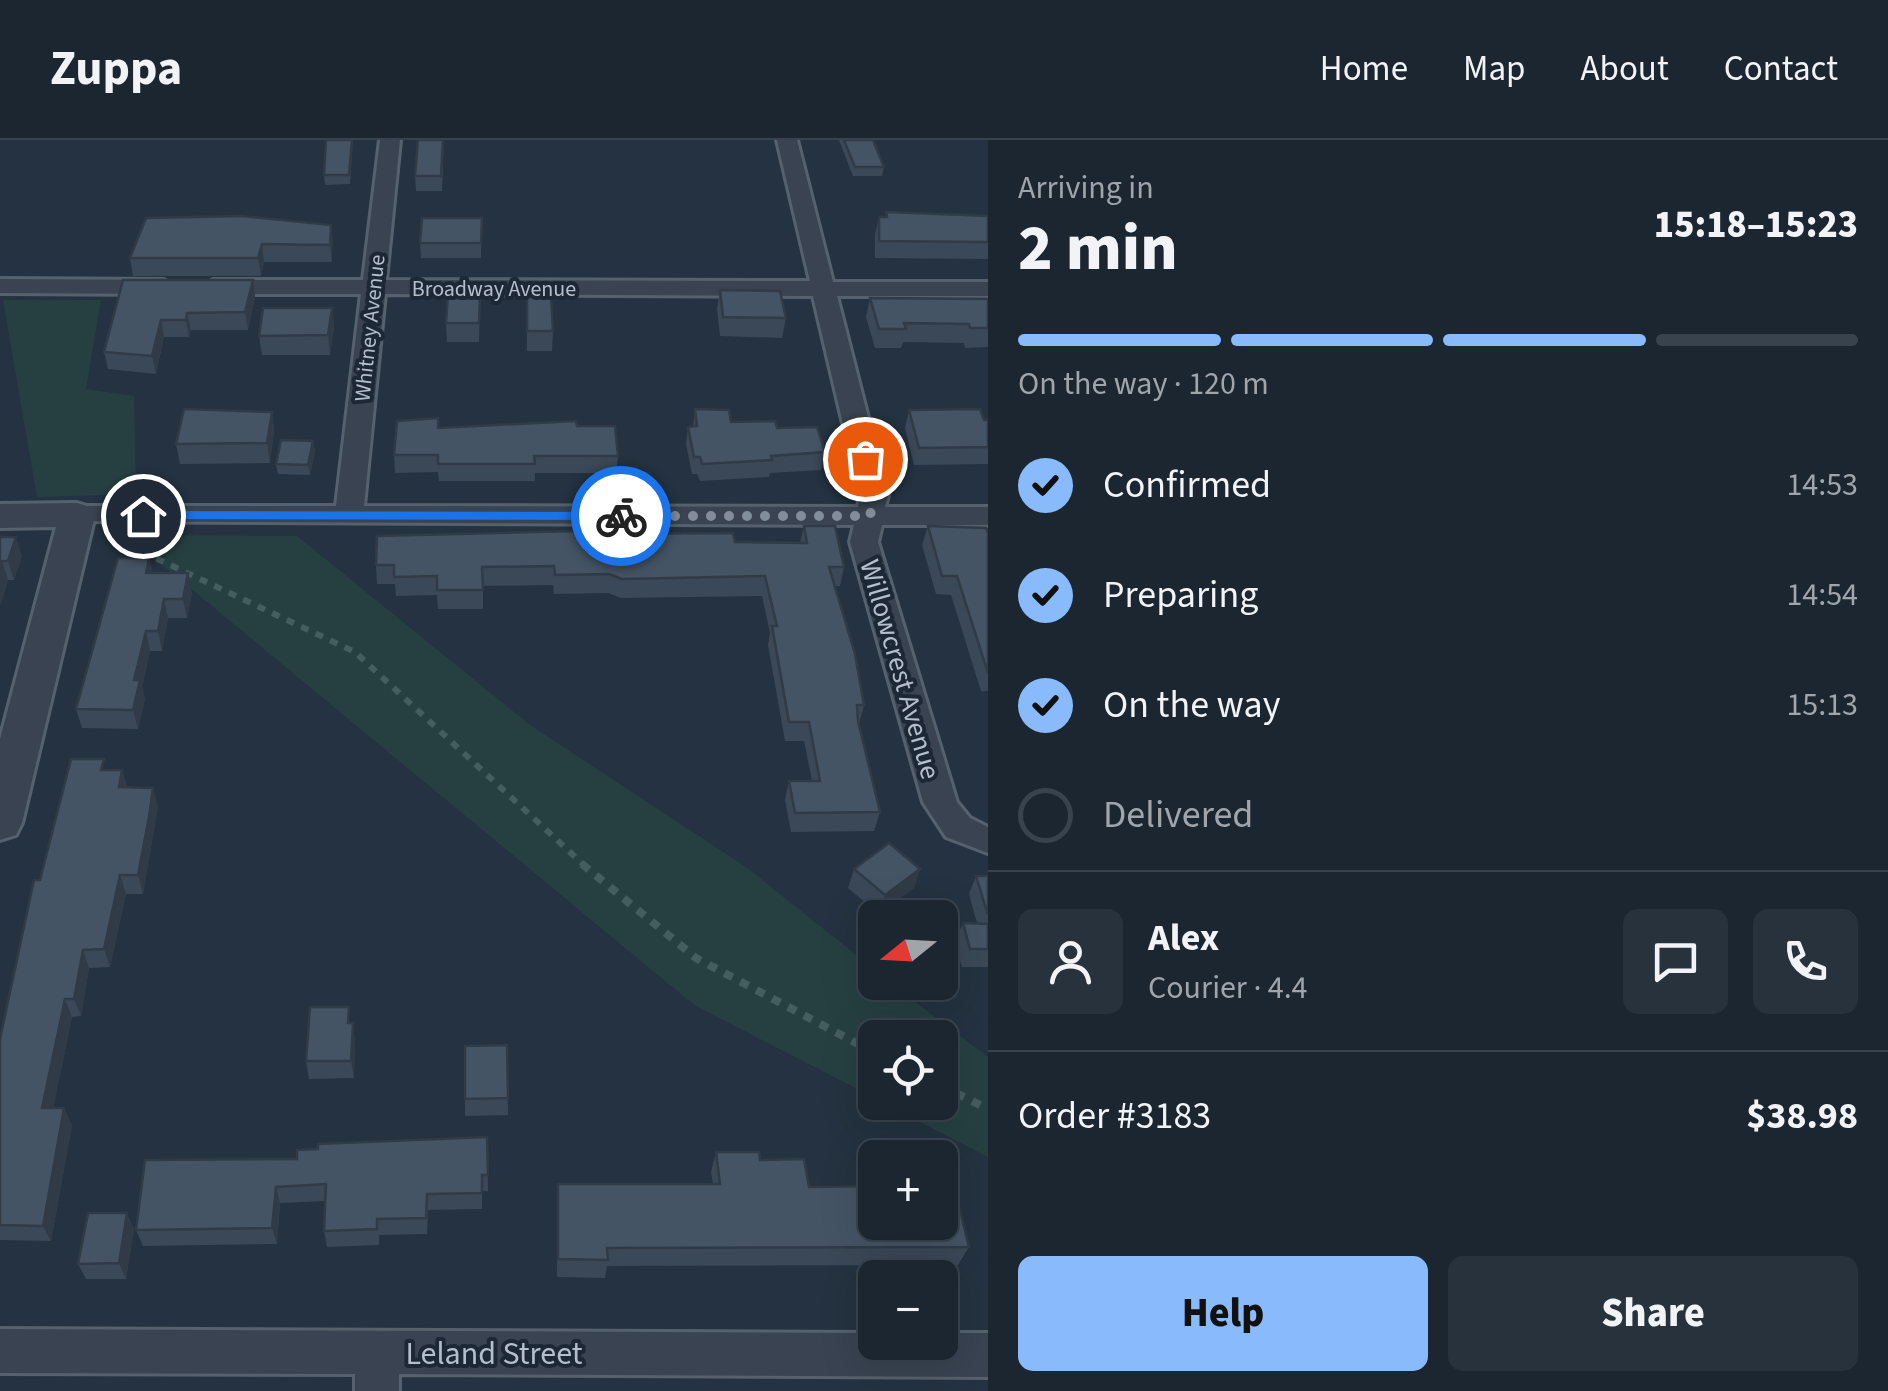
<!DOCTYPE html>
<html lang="en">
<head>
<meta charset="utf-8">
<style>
  body { margin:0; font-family:"Source Sans 3",sans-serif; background:#28323d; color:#f1f3f6; height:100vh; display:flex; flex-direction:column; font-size:38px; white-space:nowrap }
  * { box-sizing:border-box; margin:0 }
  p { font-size:32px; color:#a0a5ab }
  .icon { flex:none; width:55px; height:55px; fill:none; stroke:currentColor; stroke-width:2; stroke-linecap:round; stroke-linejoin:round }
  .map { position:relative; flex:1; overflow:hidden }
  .side { display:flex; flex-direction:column; background:#1b2631; width:900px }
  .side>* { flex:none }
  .needle { width:65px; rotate:252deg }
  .tools { position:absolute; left:858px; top:760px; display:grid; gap:20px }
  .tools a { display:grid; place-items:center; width:100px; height:100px; border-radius:15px; background:#1b2631; box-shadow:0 10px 40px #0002,0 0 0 2px #39434d; font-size:50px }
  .pin { position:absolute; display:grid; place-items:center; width:85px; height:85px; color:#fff; margin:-42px; border:5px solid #fff; border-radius:50%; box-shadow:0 2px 10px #0007 }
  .courier { position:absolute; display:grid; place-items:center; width:100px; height:100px; margin:-50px; border:8px solid #1a73e8; border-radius:50%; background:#fff; color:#222; box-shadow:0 2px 12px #0007 }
  .head em { font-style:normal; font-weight:800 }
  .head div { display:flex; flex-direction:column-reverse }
  .head { display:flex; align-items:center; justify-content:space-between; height:170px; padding:0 30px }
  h1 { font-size:65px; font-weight:800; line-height:75px }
  .bar { display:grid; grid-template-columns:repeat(4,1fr); gap:15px 10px; align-content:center; height:120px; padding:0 30px }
  .bar i { height:12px; border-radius:8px; background:#39434d }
  .bar .on { background:#89bafc }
  .bar p { grid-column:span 4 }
  .line { display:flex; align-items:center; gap:25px; padding:0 30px; border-top:2px solid #39434d }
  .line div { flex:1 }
  .round { display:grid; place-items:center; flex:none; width:105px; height:105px; border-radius:15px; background:#28323d }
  ol { padding:0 30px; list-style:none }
  li { display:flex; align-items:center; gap:30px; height:110px }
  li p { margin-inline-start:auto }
  li .icon { padding:10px; border-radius:50%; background:#89bafc; color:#111; stroke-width:4 }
  li:last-child { color:#a0a5ab }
  li i { width:55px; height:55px; border:5px solid #39434d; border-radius:50% }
  .action { display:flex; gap:20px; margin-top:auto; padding:20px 30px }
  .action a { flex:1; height:115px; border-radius:15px; background:#89bafc; color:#111; font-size:40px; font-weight:800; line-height:115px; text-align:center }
  .action a+a { background:#28323d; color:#f1f3f6 }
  header { display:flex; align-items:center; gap:60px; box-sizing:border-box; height:140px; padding:0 50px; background:#1b2631; border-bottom:2px solid #39434d }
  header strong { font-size:48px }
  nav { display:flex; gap:55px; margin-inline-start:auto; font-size:35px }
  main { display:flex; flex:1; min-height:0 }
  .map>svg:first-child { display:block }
  .green { fill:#264042 }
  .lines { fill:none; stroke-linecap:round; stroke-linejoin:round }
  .minor-casing { stroke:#56616e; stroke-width:6 }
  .tertiary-casing { stroke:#56616e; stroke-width:6 }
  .path-far1 { stroke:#445d5f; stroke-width:6; stroke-dasharray:8 8; stroke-linecap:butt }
  .path { stroke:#445d5f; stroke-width:8; stroke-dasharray:9 9; stroke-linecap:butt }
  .minor { fill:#394351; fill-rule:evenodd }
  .tertiary { fill:#394351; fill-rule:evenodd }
  .wall { fill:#3b4857 }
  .shaded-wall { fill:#303b47 }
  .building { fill:#455465; stroke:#303b47; stroke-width:2.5 }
  .route { fill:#1a73e8 }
  .done { stroke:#828d9b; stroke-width:10; stroke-dasharray:0 18 }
  .labels { text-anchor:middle; stroke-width:8; stroke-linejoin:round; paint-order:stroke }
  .far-street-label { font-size:22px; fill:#b5becb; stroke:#1d2836 }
  .street-label { font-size:28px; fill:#b5becb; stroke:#1d2836 }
  .near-street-label { font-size:32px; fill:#b5becb; stroke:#1d2836 }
</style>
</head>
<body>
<header>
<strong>Zuppa</strong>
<nav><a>Home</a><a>Map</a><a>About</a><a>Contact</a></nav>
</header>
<main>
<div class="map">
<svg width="988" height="1251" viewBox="0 0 988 1251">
  <rect width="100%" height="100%" fill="#243241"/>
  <g class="green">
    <path d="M3,160H101L86,249L134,256L136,354L37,357Z"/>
    <path d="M126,395L297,396L530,585L746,727L875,830V842L890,843L988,917V1017L883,963L940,962V898H875V958L694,865Z"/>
  </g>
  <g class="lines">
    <g class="minor-casing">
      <g id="minor">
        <path d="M380,0H400L386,140L810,141L777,0H797L833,142H988V156H837L888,356L885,367H988V385H882L878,402L957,662L970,678L988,687V713L946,697L923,662L850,402L854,385L67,381L63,375L67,369L77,366H336L361,154H213L201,147L213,140H363ZM385,154L813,156L860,356L858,367L364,366Z"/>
        <path d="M0,139L164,140L176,147L164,154L0,153Z"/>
        <path d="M0,1189L875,1193V1202H940V1193H988V1237L399,1234V1251H355V1234L0,1233Z"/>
      </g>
    </g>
    <g class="tertiary-casing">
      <path id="tertiary" d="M77,363L90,367L95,375L22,683L16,695L0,700V599L56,387L0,388V364Z"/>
    </g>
    <path class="path-far1" d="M113,398L355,512L585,726"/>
    <g class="path">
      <path d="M582,724L696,818L875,913"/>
      <path d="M940,945L988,969"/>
    </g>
    <use href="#minor" class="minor"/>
    <use href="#tertiary" class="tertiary"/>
  </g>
  <g class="wall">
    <path d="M353,0L350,44L325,45L324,35Z"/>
    <path d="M444,0L442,51H416L415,36Z"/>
    <path d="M839,0H873L884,27L882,36H853Z"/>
    <path d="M886,72L988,76V119L875,118V94L879,77H885Z"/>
    <path d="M482,78L481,118H421L420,103Z"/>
    <path d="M331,85L332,122H264L261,136H133L130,118Z"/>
    <path d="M123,140H253L255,157L248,190H191L189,197H164L156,234L108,229L104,212Z"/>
    <path d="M720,150L786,178L782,198L720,196L717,169Z"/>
    <path d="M480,154L479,202H447L446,183Z"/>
    <path d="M527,156L553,191L552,211H527Z"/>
    <path d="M870,158L988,159V207L965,208L964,203L903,202L901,208H875L866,177Z"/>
    <path d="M332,168L334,187L330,215H262L259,196Z"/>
    <path d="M695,269L731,282L777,288L825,312L821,330L770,333L769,337L700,341L697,334H692L686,304L688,287H693Z"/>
    <path d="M909,270L988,280V324L914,325L905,288Z"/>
    <path d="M272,272L274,291L270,323L180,324L176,304Z"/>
    <path d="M577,286L618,316L616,333H535V341H439L438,332L395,333L394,315L438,288Z"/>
    <path d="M313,301L315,311L310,335L278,334L276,324Z"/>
    <path d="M804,386L844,427L840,446H835L864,565L859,584L880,672L874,691L791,692L785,660L789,641H812L804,601H785L768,505L770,493L762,456L621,458L608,453L554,454L553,445L483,446V469H438L437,455L396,456L395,444H377L376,425L619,394L735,402L800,403Z"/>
    <path d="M928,386L988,393V551H981L951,455L936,454L922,405Z"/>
    <path d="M0,397L22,416L14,440H8L0,466Z"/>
    <path d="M153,433L192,453L187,478H168L162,511H150L142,547L145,559L138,589L82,588L76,569Z"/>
    <path d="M107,630H122L127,647L158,666L143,754H126L110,827L89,828L81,876L72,877L53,968L72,985L51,1101L0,1100V899Z"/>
    <path d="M854,729H920L914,748L879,774L848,748Z"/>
    <path d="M976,736H988V827H962L955,801L963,783H977L969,754Z"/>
    <path d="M352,883L355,901L354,938L309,939L306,921Z"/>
    <path d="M507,905L508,975L465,976V959Z"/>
    <path d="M487,997L488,1051H482V1069L428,1070L427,1094L379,1095V1105L327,1107L324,1091L325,1061L280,1063L277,1104L143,1106L136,1090L318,1009Z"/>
    <path d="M716,1012L760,1020L809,1047L969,1107L958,1125L607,1126L605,1138L557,1137L558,1044H713L711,1032Z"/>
    <path d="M134,1089L126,1139H86L78,1124Z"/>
  </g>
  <g class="shaded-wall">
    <path d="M331,85L333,102L332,122L330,105Z"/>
    <path d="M262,104L264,122L261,136L258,118Z"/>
    <path d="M253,140L255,157L248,190L245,172Z"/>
    <path d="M332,168L334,187L330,215L328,195Z"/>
    <path d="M187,173L191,190L189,197L186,180Z"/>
    <path d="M161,180L164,197L156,234L152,216Z"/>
    <path d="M272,272L274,291L270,323L267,303Z"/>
    <path d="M313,301L315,311L310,335L308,325Z"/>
    <path d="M16,397L22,416L14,440L8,421Z"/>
    <path d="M149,418L154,437L146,433Z"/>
    <path d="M2,421L8,440L0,466V427Z"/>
    <path d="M188,433L192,453L187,478L183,459Z"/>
    <path d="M164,459L168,478L162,511L158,491Z"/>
    <path d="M146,491L150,511L142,547L145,559L138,589L133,570L134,540Z"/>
    <path d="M122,630L127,649L119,647Z"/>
    <path d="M153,648L158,666L143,754L138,735Z"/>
    <path d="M920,729L914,748L879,774L885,755Z"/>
    <path d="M120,735L126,754L110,827L104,809Z"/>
    <path d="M83,810L89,828L81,876L74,859Z"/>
    <path d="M65,859L72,877L50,985L42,968Z"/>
    <path d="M353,883L355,901L354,938L351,921Z"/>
    <path d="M64,968L72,985L51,1101L43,1086Z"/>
    <path d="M276,1047L280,1063L277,1104L272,1088Z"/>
    <path d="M127,1073L134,1089L126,1139L119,1123Z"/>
  </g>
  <g class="building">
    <path d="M326,0H352L349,35H324Z"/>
    <path d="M418,0H443L441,36H415Z"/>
    <path d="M844,0H873L884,27H855Z"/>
    <path d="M886,72L988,76V102L879,101V77H887Z"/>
    <path d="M242,76L331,85L330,105L262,104L258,118H130L146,78Z"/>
    <path d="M422,78H482L481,103H420Z"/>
    <path d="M123,140H253L245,172L187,173L186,180H161L152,216L104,212Z"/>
    <path d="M720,150L780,151L786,178L723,177Z"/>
    <path d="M448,154H480L479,183H446Z"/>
    <path d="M527,156H551L553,191H527Z"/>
    <path d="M870,158L988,159V188H970L969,184L904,183L906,189H879Z"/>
    <path d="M263,168H332L328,195L259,196Z"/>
    <path d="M184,269L272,272L267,303L176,304Z"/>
    <path d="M695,269L729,270L731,282L775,281L777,288L817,287L825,312L771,316L772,320L702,324L700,317H694L688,287L697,286Z"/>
    <path d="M980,269L984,280H988V307L919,308L909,270Z"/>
    <path d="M438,278V288L576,281L577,286H615L618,316H534L535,324H438V315H394L397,281Z"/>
    <path d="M281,300L313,301L308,325L276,324Z"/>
    <path d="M804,386H835L844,427H829L855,514L864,565H857L858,581L880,672L795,673L789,641H820L809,582H789L772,486H777L765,436L622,439L609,434L555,435L554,426L482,427L483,450H437V436L394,437V425H376L377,396L618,390L619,394L733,393L735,402L807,403Z"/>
    <path d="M928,386L986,388L988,393V533L957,436H942Z"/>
    <path d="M0,397H16L8,421H2L0,427Z"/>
    <path d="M118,418H149L146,433H188L183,459H164L158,491H146L134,540H140L133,570L76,569Z"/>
    <path d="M71,619H104L101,630H122L119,647L153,648L149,677L138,735H120L104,809L83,810L74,859H65L42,968H64L43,1086L0,1085V899L34,740H40Z"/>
    <path d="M889,703L920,729L885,755L854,729Z"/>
    <path d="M976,736H988V775Z"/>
    <path d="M963,783L988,784V809H970Z"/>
    <path d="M310,867H349L348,883H353L351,921H306Z"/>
    <path d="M507,905L508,958L465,959V906Z"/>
    <path d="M487,997L488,1035H482V1053L427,1054L426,1078L377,1079V1089L324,1091L326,1044L276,1047L272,1088L136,1090L145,1020L297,1019V1010L318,1009V1004Z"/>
    <path d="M716,1012H759L760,1020L804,1019L809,1047L875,1046V1082H940V1046H954L969,1107L607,1108L608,1120L558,1119V1044H720Z"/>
    <path d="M88,1073H127L119,1123L78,1124Z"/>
  </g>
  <path class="route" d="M143,371L621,372L628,376L621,380L138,379Z"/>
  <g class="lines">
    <path class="done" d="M621,376H870L874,356L865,319"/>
  </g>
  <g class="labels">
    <g class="far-street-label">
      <text x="494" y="156">Broadway Avenue</text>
      <text transform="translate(369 188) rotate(-84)" y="8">Whitney Avenue</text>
    </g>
    <g class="street-label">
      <text transform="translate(901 529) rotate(74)" y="10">Willowcrest Avenue</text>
    </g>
    <g class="near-street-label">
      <text x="494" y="1224">Leland Street</text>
    </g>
  </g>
</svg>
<div class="tools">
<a><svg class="needle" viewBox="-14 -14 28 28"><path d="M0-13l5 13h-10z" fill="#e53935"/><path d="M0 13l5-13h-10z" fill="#a0a5ab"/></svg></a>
<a><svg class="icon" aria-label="locate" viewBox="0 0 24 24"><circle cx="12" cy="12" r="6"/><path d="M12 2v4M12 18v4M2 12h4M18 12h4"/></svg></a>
<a>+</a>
<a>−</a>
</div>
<div class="pin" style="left:865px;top:319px;background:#ea580c"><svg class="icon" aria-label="bag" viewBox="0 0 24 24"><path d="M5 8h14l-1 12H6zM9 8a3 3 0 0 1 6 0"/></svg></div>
<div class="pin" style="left:143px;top:376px;background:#1f2937"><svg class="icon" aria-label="home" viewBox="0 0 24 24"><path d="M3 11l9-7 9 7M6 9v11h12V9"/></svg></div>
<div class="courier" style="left:621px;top:376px"><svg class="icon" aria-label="bike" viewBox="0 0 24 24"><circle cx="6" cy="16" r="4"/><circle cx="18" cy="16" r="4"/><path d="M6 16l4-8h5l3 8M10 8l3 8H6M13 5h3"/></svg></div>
</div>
<section class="side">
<div class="head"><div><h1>2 min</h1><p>Arriving in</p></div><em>15:18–15:23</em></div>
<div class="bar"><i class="on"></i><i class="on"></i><i class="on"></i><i></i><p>On the way · 120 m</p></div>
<ol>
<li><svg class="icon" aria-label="check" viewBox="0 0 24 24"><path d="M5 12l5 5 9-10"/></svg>Confirmed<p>14:53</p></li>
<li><svg class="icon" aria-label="check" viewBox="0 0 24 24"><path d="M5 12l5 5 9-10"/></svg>Preparing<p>14:54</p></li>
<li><svg class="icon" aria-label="check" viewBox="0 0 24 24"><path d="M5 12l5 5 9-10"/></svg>On the way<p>15:13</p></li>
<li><i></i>Delivered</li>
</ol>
<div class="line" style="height:180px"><a class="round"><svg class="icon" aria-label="person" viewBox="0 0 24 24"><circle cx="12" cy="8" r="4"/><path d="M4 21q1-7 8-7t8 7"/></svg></a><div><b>Alex</b><p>Courier · 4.4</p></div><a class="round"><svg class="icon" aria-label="chat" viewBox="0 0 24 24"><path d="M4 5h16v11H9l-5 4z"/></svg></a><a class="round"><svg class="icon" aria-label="phone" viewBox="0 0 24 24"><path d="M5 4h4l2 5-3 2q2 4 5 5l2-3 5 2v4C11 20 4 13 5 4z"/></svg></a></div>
<div class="line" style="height:130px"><div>Order #3183</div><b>$38.98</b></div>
<div class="action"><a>Help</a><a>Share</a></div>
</section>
</main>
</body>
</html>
